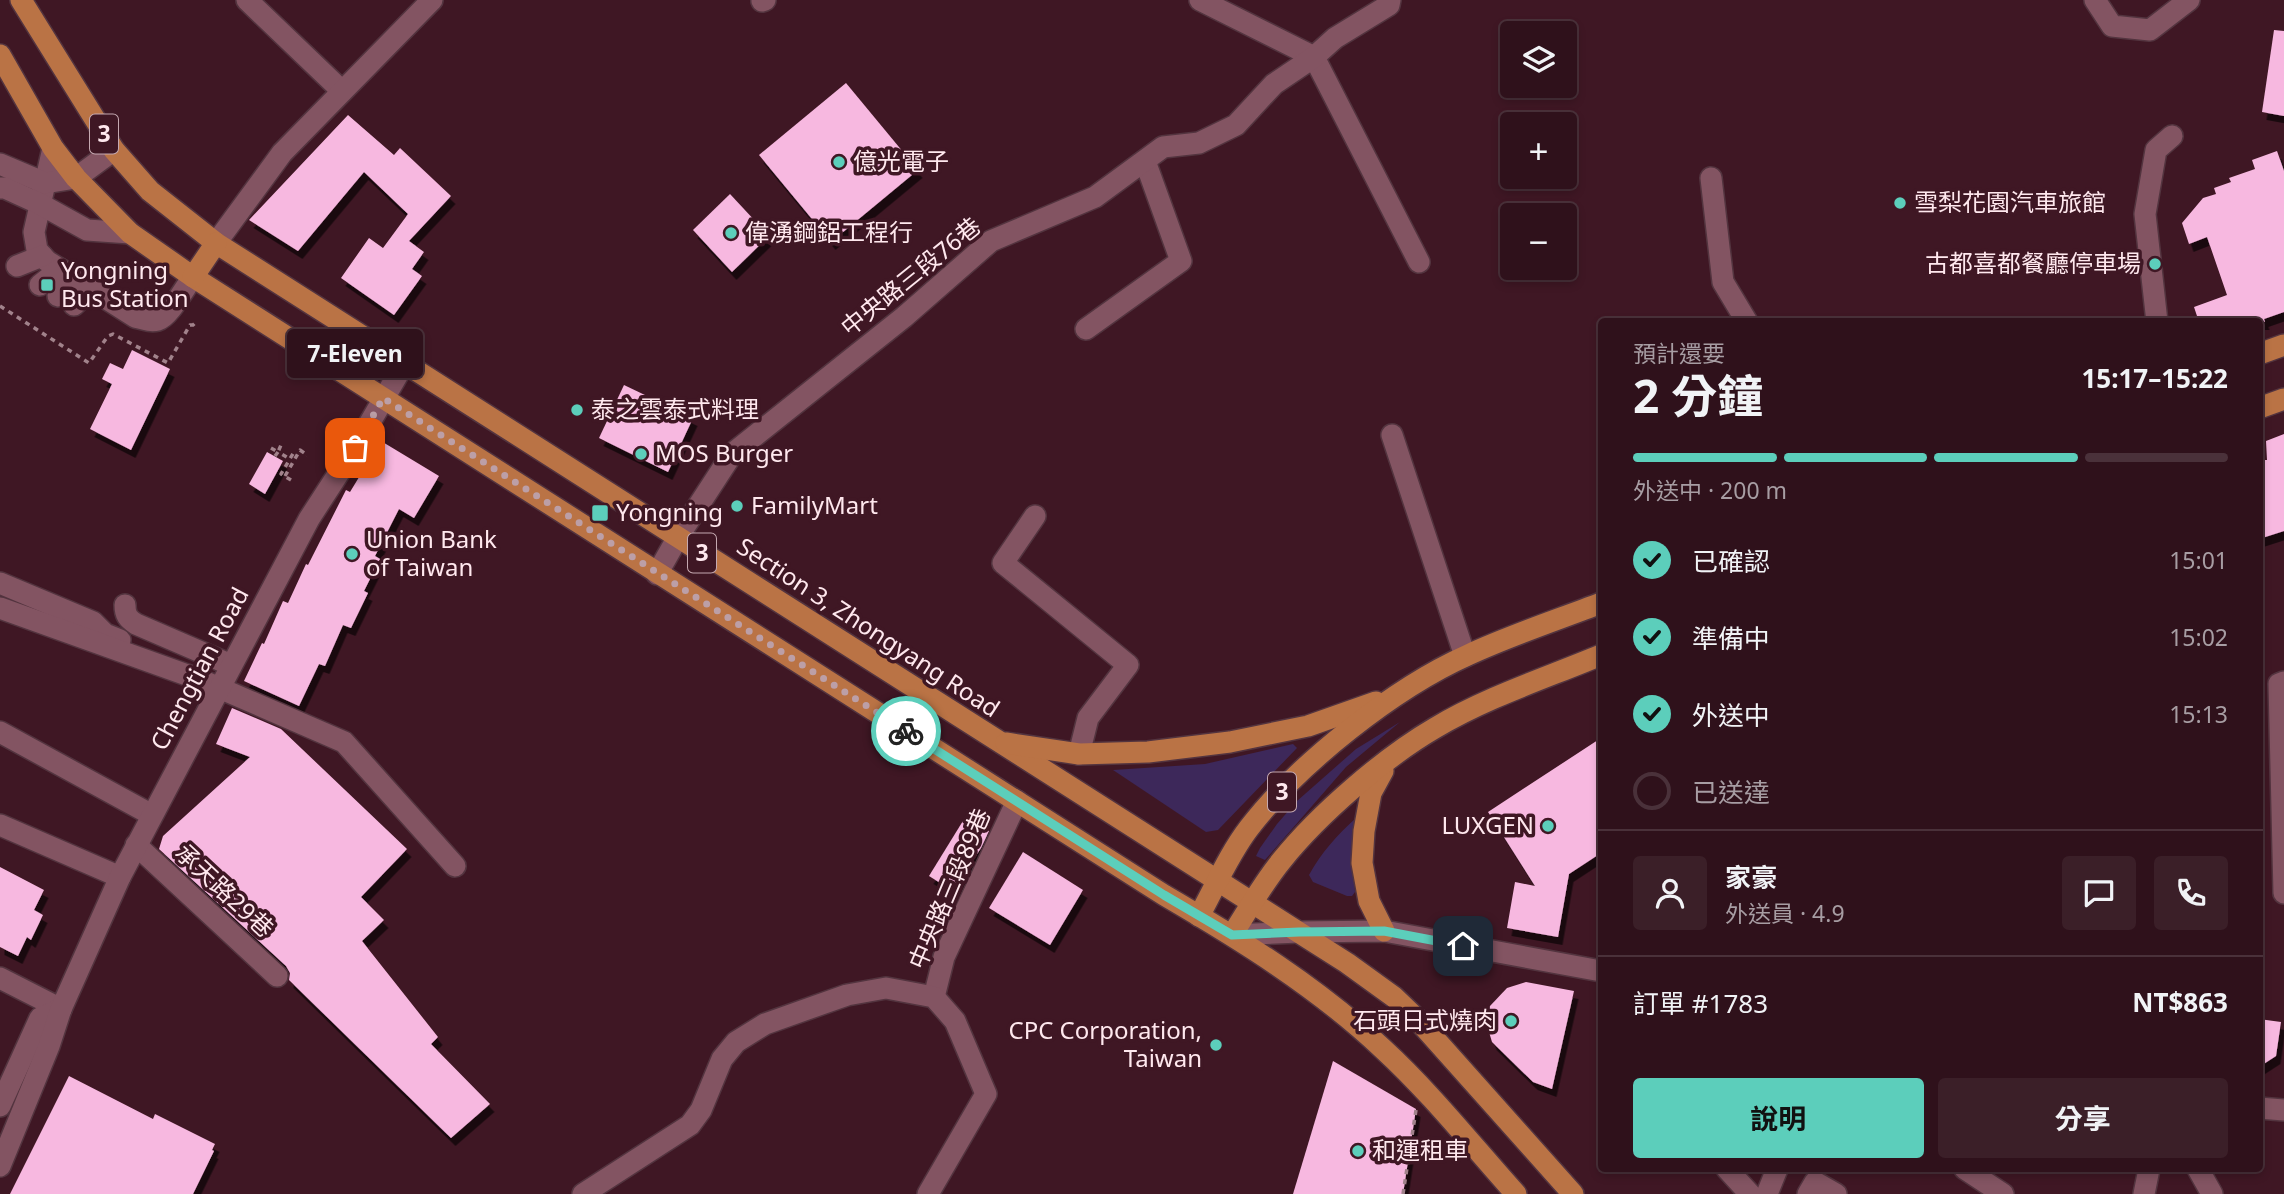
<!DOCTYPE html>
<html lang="zh-TW">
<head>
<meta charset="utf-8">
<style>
  body { margin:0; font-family:"Noto Sans","Noto Sans TC",sans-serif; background:#3b1f28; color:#f1f3f6; height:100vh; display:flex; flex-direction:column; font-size:26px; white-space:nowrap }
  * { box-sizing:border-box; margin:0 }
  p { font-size:23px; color:#a79da3 }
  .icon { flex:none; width:38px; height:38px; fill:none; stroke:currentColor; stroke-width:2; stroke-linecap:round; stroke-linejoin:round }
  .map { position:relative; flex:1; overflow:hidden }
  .sheet { position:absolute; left:1598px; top:318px; width:665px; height:854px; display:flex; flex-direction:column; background:#2f111b; border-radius:7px; box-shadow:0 4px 10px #0003,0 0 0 2px #4a313a }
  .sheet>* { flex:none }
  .controls { position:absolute; left:1500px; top:21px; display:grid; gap:14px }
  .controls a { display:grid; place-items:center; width:77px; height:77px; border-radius:7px; background:#2f111b; box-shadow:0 4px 10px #0003,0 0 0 2px #4a313a; font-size:35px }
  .pin { position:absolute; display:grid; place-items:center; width:60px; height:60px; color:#fff; margin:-30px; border-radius:14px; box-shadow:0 4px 10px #0006 }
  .courier { position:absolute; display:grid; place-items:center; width:70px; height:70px; margin:-35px; border:5px solid #5ccebb; border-radius:50%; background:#fff; color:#222; box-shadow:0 2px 9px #0007 }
  .bubble { position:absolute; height:49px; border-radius:7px; background:#2f111b; box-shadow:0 4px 10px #0003,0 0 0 2px #4a313a; font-size:23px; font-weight:700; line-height:49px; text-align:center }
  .head em { font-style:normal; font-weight:700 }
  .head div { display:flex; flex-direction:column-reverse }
  .head { display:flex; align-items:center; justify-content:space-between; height:119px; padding:0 35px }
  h1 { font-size:46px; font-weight:700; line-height:52px }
  .bar { display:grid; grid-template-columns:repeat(4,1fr); gap:10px 7px; align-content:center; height:84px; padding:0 35px }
  .bar i { height:9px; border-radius:5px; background:#4a313a }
  .bar .selected { background:#5ccebb }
  .bar p { grid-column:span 4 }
  .line { display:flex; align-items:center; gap:18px; padding:0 35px; border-top:2px solid #4a313a }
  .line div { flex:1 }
  .round { display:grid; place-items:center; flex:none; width:74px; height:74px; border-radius:7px; background:#3b1f28 }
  ol { padding:0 35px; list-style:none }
  li { display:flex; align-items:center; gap:21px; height:77px }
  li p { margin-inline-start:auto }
  li .icon { padding:7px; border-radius:50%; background:#5ccebb; color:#111; stroke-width:4 }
  li:last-child { color:#a79da3 }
  li i { width:38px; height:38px; border:4px solid #4a313a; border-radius:50% }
  .action { display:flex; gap:14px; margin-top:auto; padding:14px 35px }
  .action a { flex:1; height:80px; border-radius:7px; background:#5ccebb; color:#111; font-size:28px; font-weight:700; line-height:80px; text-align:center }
  .action a+a { background:#3b1f28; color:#f1f3f6 }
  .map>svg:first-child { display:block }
  .green { fill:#3d285a }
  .building { fill:#f7b8e0; filter:url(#shadow) }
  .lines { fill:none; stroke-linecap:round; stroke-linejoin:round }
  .minor-casing { stroke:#53343f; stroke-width:24 }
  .major-casing { stroke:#53343f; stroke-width:24 }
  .path { stroke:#a1828b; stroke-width:3.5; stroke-dasharray:5 5; stroke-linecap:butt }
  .minor { stroke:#835462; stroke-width:21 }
  .major { stroke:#ba7345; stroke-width:21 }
  .done { stroke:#bc9fa7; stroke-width:7; stroke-dasharray:0 12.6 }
  .route { stroke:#5ccebb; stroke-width:9 }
  .poi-dot { fill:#5ccebb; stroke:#3f1724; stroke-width:2.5 }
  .labels { text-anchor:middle; stroke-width:7; stroke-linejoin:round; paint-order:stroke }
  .shield { fill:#3f1724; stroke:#c5a9b1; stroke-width:2 }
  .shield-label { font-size:23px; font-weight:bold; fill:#ffe8ee }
  .poi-label { font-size:24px; fill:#ffe8ee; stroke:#3f1724; text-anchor:start }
  .street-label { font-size:24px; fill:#ffe8ee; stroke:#3f1724 }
</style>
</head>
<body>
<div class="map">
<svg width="2284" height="1194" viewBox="0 0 2284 1194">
  <defs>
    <filter id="shadow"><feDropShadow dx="4.5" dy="8" stdDeviation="0" flood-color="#0009"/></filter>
  </defs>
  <rect width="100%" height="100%" fill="#3f1724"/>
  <g class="green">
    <path d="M1400,722L1346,767L1265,860L1256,856L1260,848L1277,824L1297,801L1356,749Z"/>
    <path d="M1293,744L1297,748L1218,830L1206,832L1113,770L1205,764Z"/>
    <path d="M1356,818L1357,824L1353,866L1355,892L1352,896H1347L1313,882L1309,875C1321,853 1337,835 1356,818Z"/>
  </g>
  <g class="building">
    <path d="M2274,30L2284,31V116L2262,112Z"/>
    <path d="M846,83L918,170L831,242L759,155Z"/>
    <path d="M348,115L394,155L400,148L451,196L409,241L424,252L412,269L422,276L394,315L341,278L369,238L383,248L408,214L364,172L298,251L249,220Z"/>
    <path d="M2277,151L2284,171V312L2264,319L2265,322H2199L2194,307L2227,295L2207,237L2189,244L2182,223L2203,198L2216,194L2214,188L2231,182L2229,178L2255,169L2252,160Z"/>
    <path d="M730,194L769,236L732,272L693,230Z"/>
    <path d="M132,350L170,369L131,450L90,429L112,384L102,379L110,363L123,369Z"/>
    <path d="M624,385L693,418L668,472L599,438Z"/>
    <path d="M2284,434V531L2259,539V460H2267L2266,441Z"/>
    <path d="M381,441L439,476L414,518L399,509L375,556L380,559L364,591L368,593L351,628L343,625L325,666L319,664L299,706L244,681L262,643L264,644L283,601L288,603L306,564L308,565L346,490L350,492Z"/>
    <path d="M267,452L283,461L265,494L249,484Z"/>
    <path d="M232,708L281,729L407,849L361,897L384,920L362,941L438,1037L431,1044L490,1104L451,1138L289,980L290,973L286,966L159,849L163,836L250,757L216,744Z"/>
    <path d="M1601,738V853L1569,874L1558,937L1507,928L1515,882L1535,886L1488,812Z"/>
    <path d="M966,816L989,831L981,848L953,891L929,876Z"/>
    <path d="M1023,852L1083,890L1050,945L989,908Z"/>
    <path d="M0,867L44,890L34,910L43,915L31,940L27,937L18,956L0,947Z"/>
    <path d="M1526,982L1574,991L1552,1089L1533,1082L1492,1042L1486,1022L1490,1006L1507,988Z"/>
    <path d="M2259,1019L2281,1022L2276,1056L2259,1067Z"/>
    <path d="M1333,1061L1416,1109L1403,1194H1293Z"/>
    <path d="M69,1076L153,1119L155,1114L215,1144L212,1150L214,1151L193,1194H10Z"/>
  </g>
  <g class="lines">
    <g class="minor-casing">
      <g id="minor">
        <path d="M247,0L342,91"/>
        <path d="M1200,0L1314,57L1419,262"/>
        <path d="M2095,0L2112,26L2150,30L2189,0"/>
        <path d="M762,1L765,0"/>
        <path d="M53,148L34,232L37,250L47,261L135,317C143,319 150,322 158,320C169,317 185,287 193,277"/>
        <path d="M0,164L45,183L76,178L114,150"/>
        <path d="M1711,178L1723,282L1747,322"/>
        <path d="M0,188H5L40,204L87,230L130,233"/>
        <path d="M216,243L282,153L432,0"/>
        <path d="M17,266L42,256"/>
        <path d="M40,285L60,269"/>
        <path d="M58,296L77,280"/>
        <path d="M74,305L91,289"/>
        <path d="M2157,322L2145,214L2156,150L2172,136"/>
        <path d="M1086,329L1181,261L1145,161"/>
        <path d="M1392,435L1465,656"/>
        <path d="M1035,516L1003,563L1128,665L1088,718L1079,754"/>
        <path d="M657,574L678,537L732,454L904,317L991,241L1095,197L1163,147L1199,143L1236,125L1274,84L1314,57L1335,38L1389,5L1390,0"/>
        <path d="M0,583L93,622L105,634L120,640"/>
        <path d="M125,605C125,615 128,619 136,624L231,665"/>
        <path d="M0,608L201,680L344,742L455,866"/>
        <path d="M2284,682L2279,684L2284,893"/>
        <path d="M0,732L152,815"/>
        <path d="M0,825L120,877"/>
        <path d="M136,845L277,976"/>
        <path d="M1232,935L1299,932L1384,931L1601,971"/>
        <path d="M0,978L61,1009"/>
        <path d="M934,997L944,957L1017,801"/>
        <path d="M0,1106L40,1018L61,1009"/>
        <path d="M2259,1108L2284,1110"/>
        <path d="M0,1166L49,1046L61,1009L120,877L309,519L355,448L404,364"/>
        <path d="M1727,1169L1750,1194"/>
        <path d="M1965,1169L2003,1194"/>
        <path d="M2198,1169L2212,1194"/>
        <path d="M583,1194L690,1125L701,1110L722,1059L736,1042L765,1024L847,995L886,988L934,997L955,1021L986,1094L928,1194"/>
        <path d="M1767,1194L1777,1169"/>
        <path d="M1808,1194L1815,1182L1836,1194"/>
        <path d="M2144,1194L2149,1169"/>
      </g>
    </g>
    <g class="major-casing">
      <g id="major">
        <path d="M21,0L114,150L150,191L216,243L1347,963L1394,997L1417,1019L1573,1194"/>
        <path d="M0,55L53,148L76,178L130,233L193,277L1164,895C1241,940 1317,987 1382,1048C1431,1093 1472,1145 1516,1194"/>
        <path d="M193,277L216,243"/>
        <path d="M2259,354L2284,345"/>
        <path d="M2259,408L2284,399"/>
        <path d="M1006,743L1079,754L1148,752L1230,742L1308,726L1376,702"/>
        <path d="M1383,771L1371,793L1364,831L1362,863L1369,901L1384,931"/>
        <path d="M1199,916C1215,887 1229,854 1249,828C1298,764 1394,688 1468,655C1511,635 1557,620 1601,603"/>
        <path d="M1232,935C1248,910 1263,883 1282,860C1319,814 1385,757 1435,728C1487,697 1546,678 1601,655"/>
      </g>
    </g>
    <g class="path">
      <path d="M0,306L89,363L108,336L113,334L168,363L190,325H193L195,323"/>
      <path d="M271,448L278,452L281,445"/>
      <path d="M275,456L278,452L290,459"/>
      <path d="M285,476L300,450L307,455L306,456"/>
      <path d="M291,480L281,474L294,452"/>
      <path d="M1403,1194L1416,1110"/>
    </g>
    <use href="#minor" class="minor"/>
    <use href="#major" class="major"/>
  </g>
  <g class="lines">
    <path class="done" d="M355,448L383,398L906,731"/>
    <path class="route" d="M906,731L1164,895L1232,935L1299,932L1384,931L1463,946"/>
  </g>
  <g class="poi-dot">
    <circle cx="839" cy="162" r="7"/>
    <circle cx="1900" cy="203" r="7"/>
    <circle cx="731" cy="233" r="7"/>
    <circle cx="2155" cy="264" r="7"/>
    <rect x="40" y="278" width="14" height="14" rx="3.5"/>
    <circle cx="577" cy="410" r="7"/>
    <circle cx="641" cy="454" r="7"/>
    <circle cx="737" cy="506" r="7"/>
    <rect x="591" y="504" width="18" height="18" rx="3.5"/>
    <circle cx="352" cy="554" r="7"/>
    <circle cx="1548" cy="826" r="7"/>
    <circle cx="1511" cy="1021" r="7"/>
    <circle cx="1216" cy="1045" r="7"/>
    <circle cx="1358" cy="1151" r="7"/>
  </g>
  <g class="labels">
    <g class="shield">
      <rect x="90" y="114.5" width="28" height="39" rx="5"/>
      <rect x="688" y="533.5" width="28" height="39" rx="5"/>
      <rect x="1268" y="772.5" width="28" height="39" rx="5"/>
    </g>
    <g class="shield-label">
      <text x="104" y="142">3</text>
      <text x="702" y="561">3</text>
      <text x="1282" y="800">3</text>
    </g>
    <g class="poi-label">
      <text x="853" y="170">億光電子</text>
      <text x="1914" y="211">雪梨花園汽車旅館</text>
      <text x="745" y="241">偉湧鋼鋁工程行</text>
      <text x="2141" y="272" text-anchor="end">古都喜都餐廳停車場</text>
      <text x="61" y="279">Yongning<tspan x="61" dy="28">Bus Station</tspan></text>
      <text x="591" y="418">泰之雲泰式料理</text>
      <text x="655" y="462">MOS Burger</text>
      <text x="751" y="514">FamilyMart</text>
      <text x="616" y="521">Yongning</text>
      <text x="366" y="548">Union Bank<tspan x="366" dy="28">of Taiwan</tspan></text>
      <text x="1534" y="834" text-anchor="end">LUXGEN</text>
      <text x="1497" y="1029" text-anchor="end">石頭日式燒肉</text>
      <text x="1202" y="1039" text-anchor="end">CPC Corporation,<tspan x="1202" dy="28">Taiwan</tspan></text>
      <text x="1372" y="1159">和運租車</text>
    </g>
    <g class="street-label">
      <text transform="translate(911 277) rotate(-39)" y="8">中央路三段76巷</text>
      <text transform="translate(868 628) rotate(33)" y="8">Section 3, Zhongyang Road</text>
      <text transform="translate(200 669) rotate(-62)" y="8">Chengtian Road</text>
      <text transform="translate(950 889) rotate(-67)" y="8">中央路三段89巷</text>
      <text transform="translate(224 891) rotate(43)" y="8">承天路29巷</text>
    </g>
  </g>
</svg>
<div class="controls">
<a><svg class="icon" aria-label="layers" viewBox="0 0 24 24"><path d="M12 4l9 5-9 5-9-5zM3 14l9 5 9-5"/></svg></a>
<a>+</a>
<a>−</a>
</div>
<div class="pin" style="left:355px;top:448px;background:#ea580c"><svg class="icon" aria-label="bag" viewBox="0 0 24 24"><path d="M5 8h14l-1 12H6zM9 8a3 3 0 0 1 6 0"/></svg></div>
<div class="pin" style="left:1463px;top:946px;background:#1f2937"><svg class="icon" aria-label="home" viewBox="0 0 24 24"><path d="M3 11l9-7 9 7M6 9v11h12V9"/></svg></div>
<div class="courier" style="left:906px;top:731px"><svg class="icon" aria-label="bike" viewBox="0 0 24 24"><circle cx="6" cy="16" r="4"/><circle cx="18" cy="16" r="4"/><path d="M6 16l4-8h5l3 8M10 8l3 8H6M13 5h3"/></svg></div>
<div class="bubble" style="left:287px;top:329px;width:136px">7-Eleven</div>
<section class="sheet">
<div class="head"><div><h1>2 分鐘</h1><p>預計還要</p></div><em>15:17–15:22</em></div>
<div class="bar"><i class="selected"></i><i class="selected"></i><i class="selected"></i><i></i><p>外送中 · 200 m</p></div>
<ol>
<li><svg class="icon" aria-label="check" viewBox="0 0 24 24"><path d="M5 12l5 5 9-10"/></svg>已確認<p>15:01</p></li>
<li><svg class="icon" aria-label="check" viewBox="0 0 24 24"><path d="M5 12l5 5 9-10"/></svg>準備中<p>15:02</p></li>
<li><svg class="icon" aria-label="check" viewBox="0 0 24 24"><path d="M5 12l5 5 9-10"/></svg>外送中<p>15:13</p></li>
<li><i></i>已送達</li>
</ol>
<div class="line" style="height:126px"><a class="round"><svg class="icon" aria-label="person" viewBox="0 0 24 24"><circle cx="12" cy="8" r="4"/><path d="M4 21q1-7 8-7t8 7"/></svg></a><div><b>家豪</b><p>外送員 · 4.9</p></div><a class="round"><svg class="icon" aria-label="chat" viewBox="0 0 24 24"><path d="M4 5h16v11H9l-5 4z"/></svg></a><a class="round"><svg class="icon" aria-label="phone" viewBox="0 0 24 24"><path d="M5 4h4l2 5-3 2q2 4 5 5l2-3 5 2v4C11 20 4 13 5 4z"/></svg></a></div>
<div class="line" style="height:91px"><div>訂單 #1783</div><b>NT$863</b></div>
<div class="action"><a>說明</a><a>分享</a></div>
</section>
</div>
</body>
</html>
